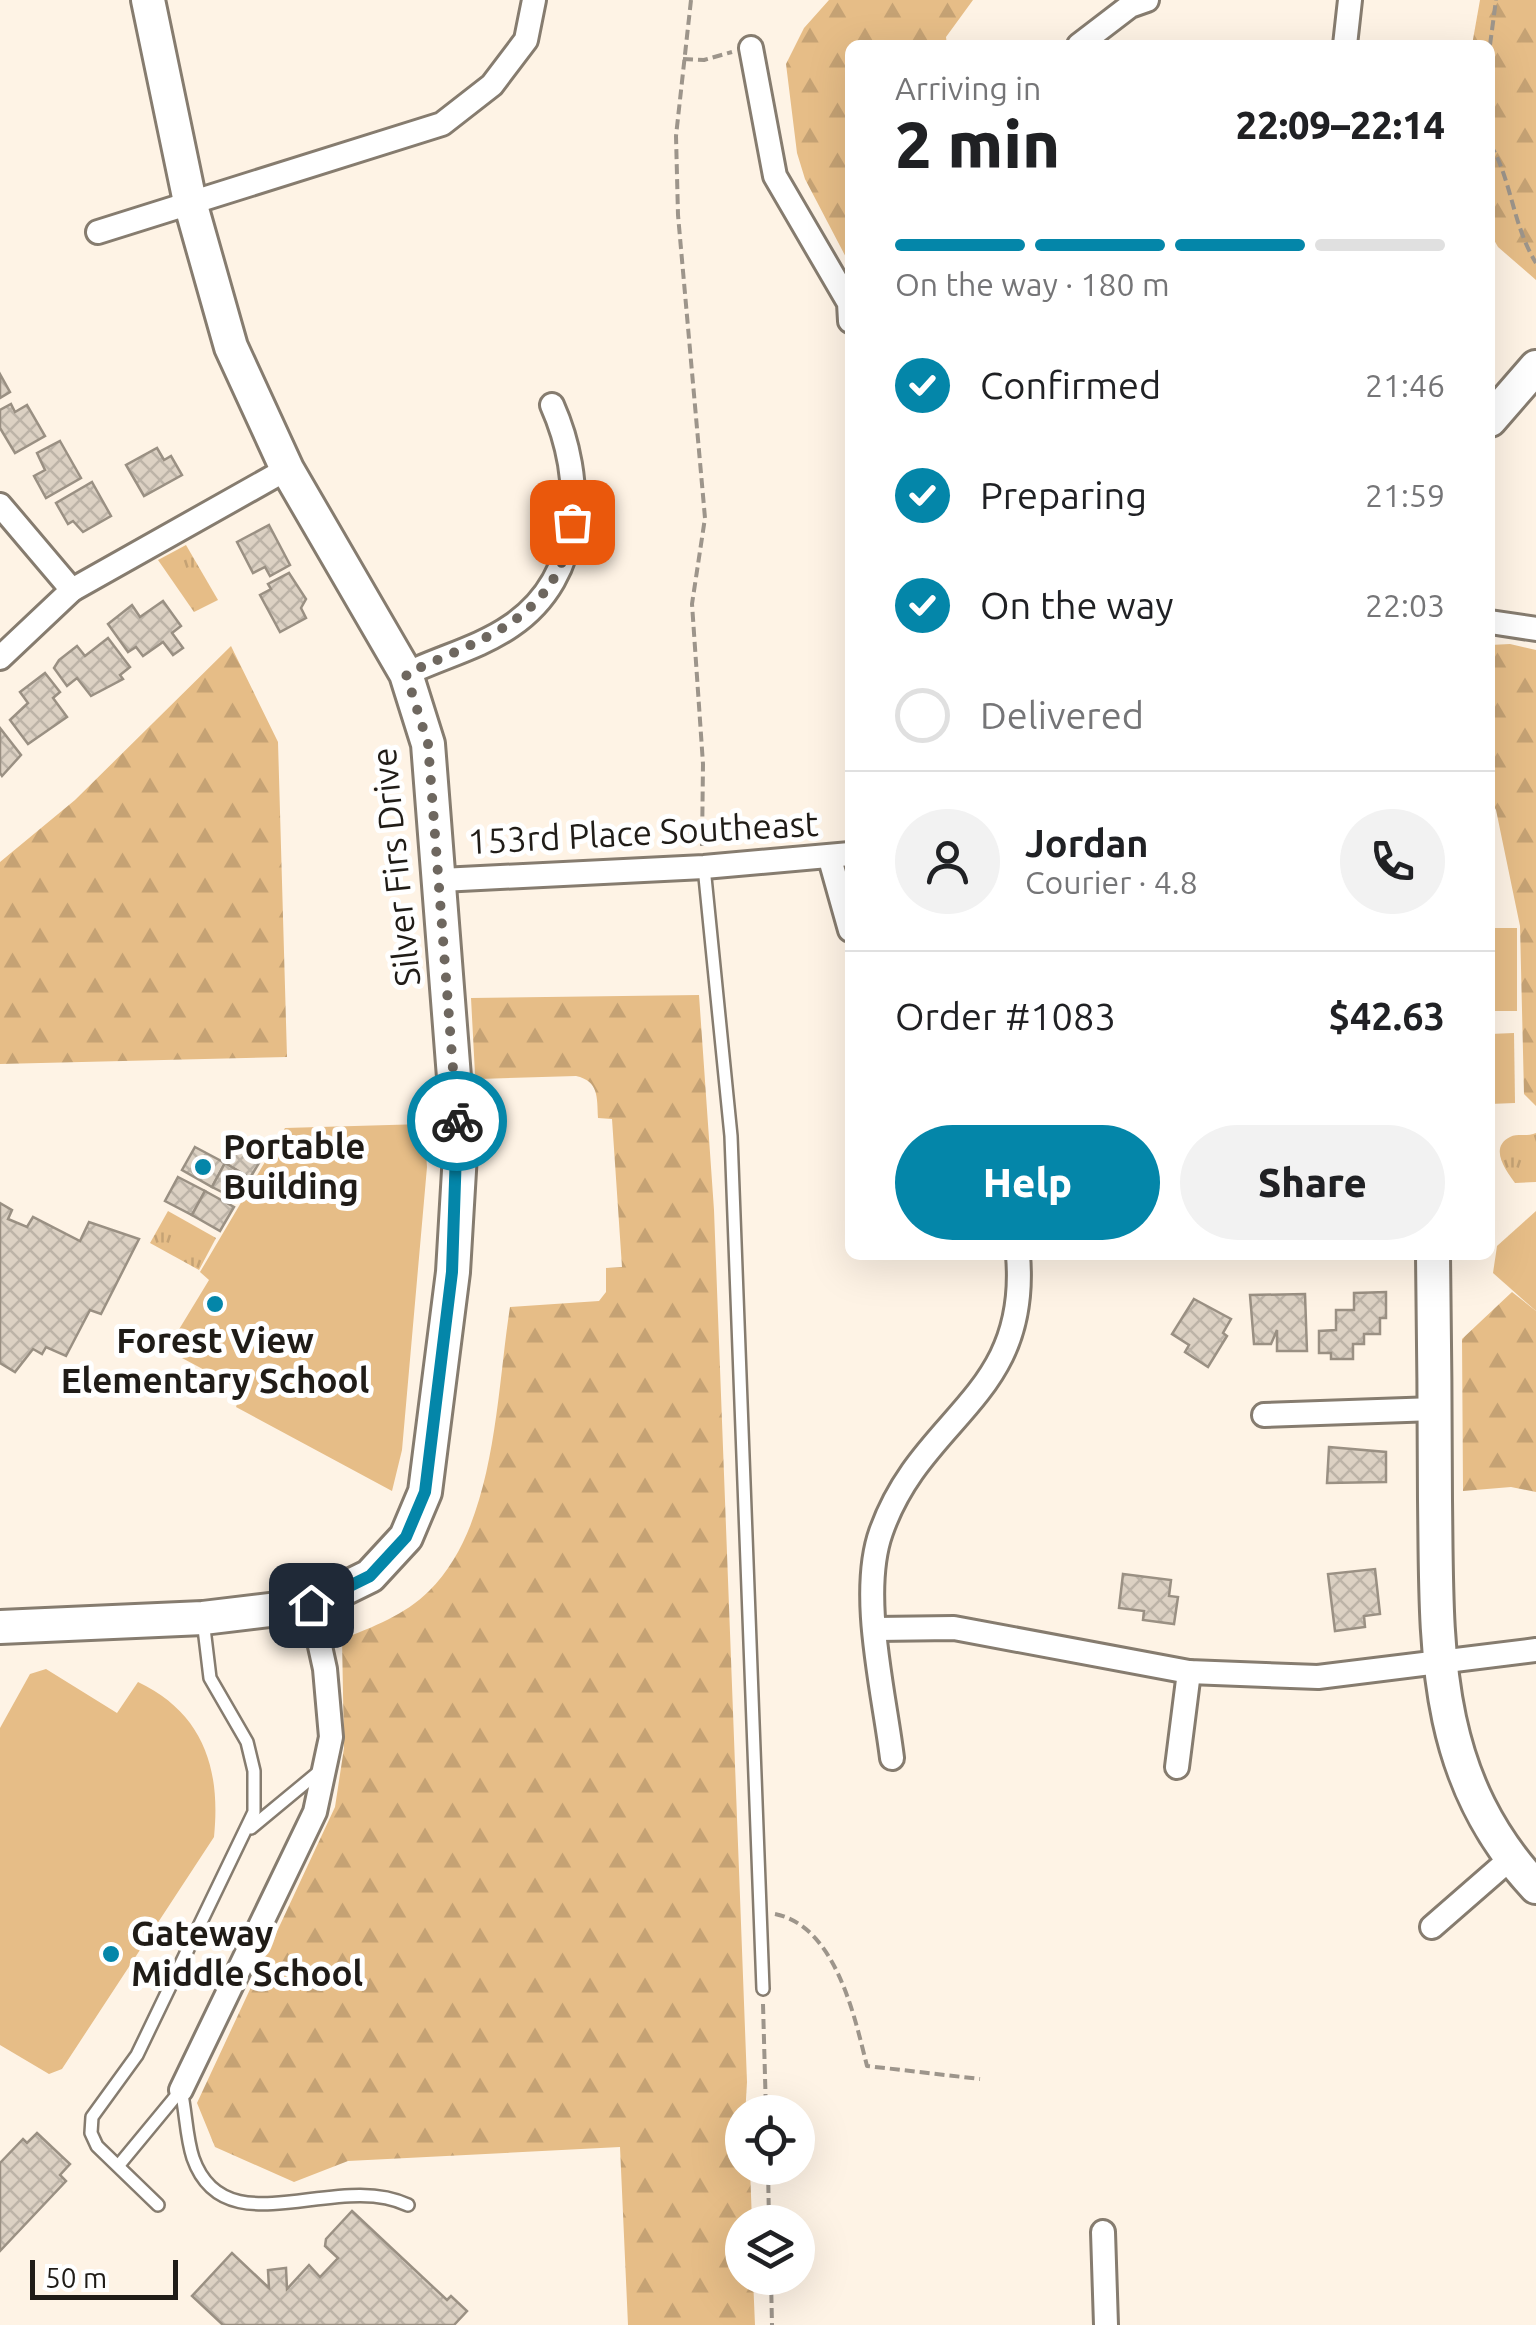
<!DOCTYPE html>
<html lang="en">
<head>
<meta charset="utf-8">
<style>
  body { margin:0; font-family:Ubuntu,sans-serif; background:#f2f2f2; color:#202124; height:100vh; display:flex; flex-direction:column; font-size:38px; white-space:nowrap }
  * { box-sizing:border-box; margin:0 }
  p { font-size:32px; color:#757577 }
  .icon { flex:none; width:55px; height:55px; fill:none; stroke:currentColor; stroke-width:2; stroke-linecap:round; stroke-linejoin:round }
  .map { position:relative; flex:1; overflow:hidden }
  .sheet { position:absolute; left:845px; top:40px; width:650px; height:1220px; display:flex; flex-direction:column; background:#fff; border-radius:15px; box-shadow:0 10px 40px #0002 }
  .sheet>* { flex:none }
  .fabs { position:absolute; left:725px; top:2095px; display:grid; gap:20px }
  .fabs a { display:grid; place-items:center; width:90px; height:90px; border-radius:50%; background:#fff; box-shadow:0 10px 40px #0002; font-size:50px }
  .scale { position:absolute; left:30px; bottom:25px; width:148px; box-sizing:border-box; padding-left:10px; border:5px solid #201c17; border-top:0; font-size:28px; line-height:35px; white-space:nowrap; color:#201c17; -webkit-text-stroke:8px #fff; paint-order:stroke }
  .pin { position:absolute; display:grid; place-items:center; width:85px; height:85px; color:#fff; margin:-42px; border-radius:20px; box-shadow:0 5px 15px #0006 }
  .courier { position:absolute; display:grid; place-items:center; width:100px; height:100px; margin:-50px; border:8px solid #0486a9; border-radius:50%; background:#fff; color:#222; box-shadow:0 2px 12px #0007 }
  .summary em { font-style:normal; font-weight:800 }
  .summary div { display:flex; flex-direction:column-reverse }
  .summary { display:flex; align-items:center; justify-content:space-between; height:170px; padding:0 50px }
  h1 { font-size:65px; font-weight:800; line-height:75px }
  .bar { display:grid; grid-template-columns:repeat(4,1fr); gap:15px 10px; align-content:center; height:120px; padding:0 50px }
  .bar i { height:12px; border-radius:8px; background:#e0e0e0 }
  .bar .selected { background:#0486a9 }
  .bar p { grid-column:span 4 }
  .line { display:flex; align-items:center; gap:25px; padding:0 50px; border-top:2px solid #e0e0e0 }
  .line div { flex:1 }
  .round { display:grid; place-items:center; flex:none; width:105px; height:105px; border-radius:52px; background:#f2f2f2 }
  ol { padding:0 50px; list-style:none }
  li { display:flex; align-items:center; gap:30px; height:110px }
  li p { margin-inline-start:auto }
  li .icon { padding:10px; border-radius:50%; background:#0486a9; color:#fff; stroke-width:4 }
  li:last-child { color:#757577 }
  li i { width:55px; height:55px; border:5px solid #e0e0e0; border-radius:50% }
  .primary-button { display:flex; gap:20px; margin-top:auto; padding:20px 50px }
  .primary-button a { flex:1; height:115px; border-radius:60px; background:#0486a9; color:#fff; font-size:40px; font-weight:800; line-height:115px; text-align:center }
  .primary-button a+a { background:#f2f2f2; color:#202124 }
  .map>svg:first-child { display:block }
  .grass { fill:url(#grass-tufts) }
  .forest { fill:url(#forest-firs) }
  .pitch { fill:#e6bd87 }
  .building { fill:url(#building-cross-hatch); stroke:#9a9083; stroke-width:2.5 }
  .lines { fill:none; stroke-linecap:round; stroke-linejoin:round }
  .lane-casing { stroke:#867c6f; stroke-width:16 }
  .street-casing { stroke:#867c6f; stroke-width:28 }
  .secondary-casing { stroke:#867c6f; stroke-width:38 }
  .path { stroke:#9d958b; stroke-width:4; stroke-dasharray:10 5; stroke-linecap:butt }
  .lane { stroke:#fff; stroke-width:11 }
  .street { stroke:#fff; stroke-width:22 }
  .secondary { stroke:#fff; stroke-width:32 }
  .done { stroke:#6e675f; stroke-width:10; stroke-dasharray:0 18 }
  .route { stroke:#0486a9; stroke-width:12 }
  .poi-dot { fill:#0486a9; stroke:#fff; stroke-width:4 }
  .labels { text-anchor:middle; stroke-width:10; stroke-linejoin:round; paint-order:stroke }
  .street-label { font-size:35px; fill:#201c17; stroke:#fff }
  .poi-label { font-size:35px; font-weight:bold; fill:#201c17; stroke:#fff; text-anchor:start }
</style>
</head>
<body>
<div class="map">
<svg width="1536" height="2325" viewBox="0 0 1536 2325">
  <defs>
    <pattern id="grass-tufts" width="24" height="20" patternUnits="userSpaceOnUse" patternTransform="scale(2.5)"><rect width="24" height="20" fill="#e6bd87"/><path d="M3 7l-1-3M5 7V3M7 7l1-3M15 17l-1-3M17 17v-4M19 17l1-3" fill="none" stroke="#c5a274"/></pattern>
    <pattern id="forest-firs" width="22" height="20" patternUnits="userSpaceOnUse" patternTransform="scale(2.5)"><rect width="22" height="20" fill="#e6bd87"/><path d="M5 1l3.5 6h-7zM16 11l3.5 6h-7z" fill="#c5a274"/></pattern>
    <pattern id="building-cross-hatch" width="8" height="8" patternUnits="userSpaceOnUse" patternTransform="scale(2.5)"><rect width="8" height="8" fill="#dcd1c3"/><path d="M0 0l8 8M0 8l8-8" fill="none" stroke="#bcb3a7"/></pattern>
  </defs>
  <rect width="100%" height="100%" fill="#fef3e5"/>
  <g class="grass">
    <path d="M186,545L218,600L194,612L158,560Z"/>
    <path d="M1536,1133V1182L1515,1183C1507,1172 1488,1148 1510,1137C1517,1133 1527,1137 1536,1133Z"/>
    <path d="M168,1211L216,1238L199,1270L150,1243Z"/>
  </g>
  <g class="forest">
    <path d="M829,0H973L946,37L947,45H850V265L805,179L797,153L786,64L804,28Z"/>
    <path d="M1480,0H1536V280L1498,247L1490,233V45H1472Z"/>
    <path d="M1510,644L1536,650V1106L1524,1094L1520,926L1496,810L1490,799V645Z"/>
    <path d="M231,646L278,742L287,1057L0,1064V862L75,800Z"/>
    <path d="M699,995L714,1210L747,2082L742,2168H750L752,2222H742V2278H753L755,2325H628L620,2147L348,2161L294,2182L215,2147L197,2103L335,1807L344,1748L342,1639C373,1627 405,1615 429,1591C496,1525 496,1396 510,1307L599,1301L606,1292V1268L622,1267L612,1119L598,1118C597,1097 599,1081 576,1076L479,1079L475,1074L471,998Z"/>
    <path d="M1512,1292L1536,1311V1492L1511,1487L1463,1491L1462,1339Z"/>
  </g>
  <g class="pitch">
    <rect x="1490" y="928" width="27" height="83"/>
    <path d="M1514,1033L1515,1103L1490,1104V1034Z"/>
    <path d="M424,1124L427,1167L402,1450L392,1491L236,1407L242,1390L182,1358L178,1331L209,1280L200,1272L285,1128Z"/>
    <path d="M1536,1211V1311L1493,1273L1497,1246Z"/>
    <path d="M46,1669L117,1713L138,1682C203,1713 221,1768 214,1837L62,2069L49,2074L0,2045V1728L30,1674Z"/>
  </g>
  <g class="building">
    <path d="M0,374L10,392L0,398Z"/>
    <path d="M11,404L15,412L27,405L45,436L15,453L0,428V410Z"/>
    <path d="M60,441L81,478L46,498L34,476L45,470L37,453Z"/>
    <path d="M157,448L164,460L171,456L182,475L144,496L126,465Z"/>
    <path d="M92,482L111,516L83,532L73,521L68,524L56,503Z"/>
    <path d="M269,525L290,565L270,576L265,567L253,573L237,542Z"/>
    <path d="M289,573L306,599L301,608L306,618L280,632L260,595L271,589L268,584Z"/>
    <path d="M163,601L181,626L172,633L183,648L173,655L163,642L143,656L136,647L128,652L108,624L132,605L140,617Z"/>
    <path d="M108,638L130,667L120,675L123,679L91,696L77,678L67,686L54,668L59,660L77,646L85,656Z"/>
    <path d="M45,673L60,692L53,698L67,717L28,744L10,720L28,703L20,692Z"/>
    <path d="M0,728L21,755L2,776L0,773Z"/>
    <path d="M239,1138L265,1153L250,1178L225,1163Z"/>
    <path d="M195,1147L225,1163L212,1187L182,1170Z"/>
    <path d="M225,1163L250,1178L238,1200L212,1187Z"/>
    <path d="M178,1177L205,1191L192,1215L165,1201Z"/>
    <path d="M205,1191L234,1207L220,1231L192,1215Z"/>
    <path d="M0,1203L12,1210L8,1219L27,1227L33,1217L80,1241L89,1222L139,1239L101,1314L90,1310L66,1356L46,1347L42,1354L33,1349L15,1372L0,1363Z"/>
    <path d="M1386,1292V1318H1380V1334H1364V1344H1353V1359H1331V1353H1319V1331L1336,1330V1310H1354V1293Z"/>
    <path d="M1305,1294L1307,1351H1277V1330L1271,1344H1254L1250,1295Z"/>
    <path d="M1194,1299L1231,1319L1223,1333L1227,1336L1208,1367L1185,1352L1189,1345L1172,1334Z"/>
    <path d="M1329,1447L1386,1452V1482L1327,1483Z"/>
    <path d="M1375,1569L1380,1614L1364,1616L1365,1627L1335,1631L1328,1574Z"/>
    <path d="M1123,1574L1171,1580L1169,1596L1178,1597L1174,1624L1143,1620L1144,1611L1119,1608Z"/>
    <path d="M37,2133L70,2164L60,2175L66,2181L0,2251V2163L23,2139L27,2143Z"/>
    <path d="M352,2211L447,2300L451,2296L467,2311L454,2325H223L192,2296L232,2253L269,2288L268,2270L286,2268L287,2289L309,2265L320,2277L338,2258L325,2246L326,2239Z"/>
  </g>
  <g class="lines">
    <g class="lane-casing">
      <g id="lane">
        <path d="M704,867L731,1136L763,1989"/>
        <path d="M251,1828L321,1770"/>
        <path d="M181,2090C186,2112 186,2137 193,2158C225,2249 336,2170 408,2205"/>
        <path d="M119,2165L181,2090"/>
        <path d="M158,2205L97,2146L91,2133L92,2117L137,2055L254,1812V1771L247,1742L210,1678L203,1620"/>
      </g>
    </g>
    <g class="street-casing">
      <g id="street">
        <path d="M1079,45L1130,6L1147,0"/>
        <path d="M1345,45L1350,0"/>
        <path d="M751,48L775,176L849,303L850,321"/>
        <path d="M98,232L442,124L492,85L526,40L534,0"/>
        <path d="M0,505L72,590"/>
        <path d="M1490,622L1536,629"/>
        <path d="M0,658L72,590L287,469"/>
        <path d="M406,674C439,658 481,647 511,626C585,576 585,479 552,405"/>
        <path d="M830,859L850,930"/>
        <path d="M441,880L704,867L850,854"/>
        <path d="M1264,1415L1435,1409"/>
        <path d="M876,1629L954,1628L1189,1672L1318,1677L1536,1650"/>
        <path d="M892,1758C884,1692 859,1594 881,1532C922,1415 1030,1398 1018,1255"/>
        <path d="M1177,1767L1189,1672"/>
        <path d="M1432,1927L1510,1859"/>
        <path d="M181,2090L315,1812L331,1737L325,1669L311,1605"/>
        <path d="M1103,2232L1106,2325"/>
      </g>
    </g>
    <g class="secondary-casing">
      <g id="secondary">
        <path d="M1490,420L1536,367"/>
        <path d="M1433,1255C1434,1337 1435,1418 1435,1500C1437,1644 1430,1774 1536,1887"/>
        <path d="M0,1627L203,1618L311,1605L370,1576L406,1537L425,1492L453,1272L460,1154L428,744L406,674L287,469L231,347L190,202L148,0"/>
      </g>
    </g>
    <g class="path">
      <path d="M691,0L676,136L678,215L705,518L692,604L703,764L702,846"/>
      <path d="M1490,45L1496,0"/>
      <path d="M683,59L704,60L732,52"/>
      <path d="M1490,144C1512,180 1512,224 1536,263"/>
      <path d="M775,1914C835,1926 854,2014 867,2066L980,2079"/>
      <path d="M763,2004L766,2112"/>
      <path d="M768,2168L769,2222"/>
      <path d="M771,2278L772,2325"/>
    </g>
    <use href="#lane" class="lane"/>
    <use href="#street" class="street"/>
    <use href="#secondary" class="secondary"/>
  </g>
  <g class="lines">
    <path class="done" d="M457,1121L428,744L406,674C483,638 560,619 572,522"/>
    <path class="route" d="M311,1605L370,1576L406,1537L425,1492L452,1272L457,1121"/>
  </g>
  <g class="poi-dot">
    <circle cx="203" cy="1167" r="10"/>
    <circle cx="215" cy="1304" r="10"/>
    <circle cx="111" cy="1954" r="10"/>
  </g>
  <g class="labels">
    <g class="street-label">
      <text transform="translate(643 833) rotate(-3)" y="12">153rd Place Southeast</text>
      <text transform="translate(396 867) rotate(-96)" y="12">Silver Firs Drive</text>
    </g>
    <g class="poi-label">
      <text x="223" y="1159">Portable<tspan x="223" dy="40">Building</tspan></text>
      <text x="215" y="1353" text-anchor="middle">Forest View<tspan x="215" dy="40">Elementary School</tspan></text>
      <text x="131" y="1946">Gateway<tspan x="131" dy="40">Middle School</tspan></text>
    </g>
  </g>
</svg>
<div class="fabs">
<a><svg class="icon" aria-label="locate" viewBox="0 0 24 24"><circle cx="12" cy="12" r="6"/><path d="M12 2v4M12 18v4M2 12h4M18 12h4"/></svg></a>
<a><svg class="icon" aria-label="layers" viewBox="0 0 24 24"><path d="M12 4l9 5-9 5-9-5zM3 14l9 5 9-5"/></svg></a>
</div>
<div class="scale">50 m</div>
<div class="pin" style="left:572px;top:522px;background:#ea580c"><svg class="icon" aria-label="bag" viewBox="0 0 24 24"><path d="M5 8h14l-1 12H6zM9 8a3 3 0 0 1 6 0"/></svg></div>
<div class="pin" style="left:311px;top:1605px;background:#1f2937"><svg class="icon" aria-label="home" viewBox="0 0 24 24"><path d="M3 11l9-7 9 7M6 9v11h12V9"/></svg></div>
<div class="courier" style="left:457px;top:1121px"><svg class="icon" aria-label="bike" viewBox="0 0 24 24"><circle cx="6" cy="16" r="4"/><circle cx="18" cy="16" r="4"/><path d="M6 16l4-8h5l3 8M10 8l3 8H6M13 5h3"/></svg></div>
<section class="sheet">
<div class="summary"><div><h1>2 min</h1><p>Arriving in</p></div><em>22:09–22:14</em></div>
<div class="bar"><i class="selected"></i><i class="selected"></i><i class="selected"></i><i></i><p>On the way · 180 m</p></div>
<ol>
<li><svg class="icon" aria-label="check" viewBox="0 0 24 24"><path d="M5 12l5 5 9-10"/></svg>Confirmed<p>21:46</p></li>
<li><svg class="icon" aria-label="check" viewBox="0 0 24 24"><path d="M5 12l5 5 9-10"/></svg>Preparing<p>21:59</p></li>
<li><svg class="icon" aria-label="check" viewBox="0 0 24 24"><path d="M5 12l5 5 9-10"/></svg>On the way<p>22:03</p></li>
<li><i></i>Delivered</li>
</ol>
<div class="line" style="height:180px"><a class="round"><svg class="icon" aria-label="person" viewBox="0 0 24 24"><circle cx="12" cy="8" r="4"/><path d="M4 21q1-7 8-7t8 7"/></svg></a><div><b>Jordan</b><p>Courier · 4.8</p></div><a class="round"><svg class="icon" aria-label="phone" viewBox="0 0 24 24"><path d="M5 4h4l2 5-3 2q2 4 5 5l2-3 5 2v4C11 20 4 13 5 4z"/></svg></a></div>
<div class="line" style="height:130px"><div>Order #1083</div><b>$42.63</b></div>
<div class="primary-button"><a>Help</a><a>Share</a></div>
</section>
</div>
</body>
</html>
